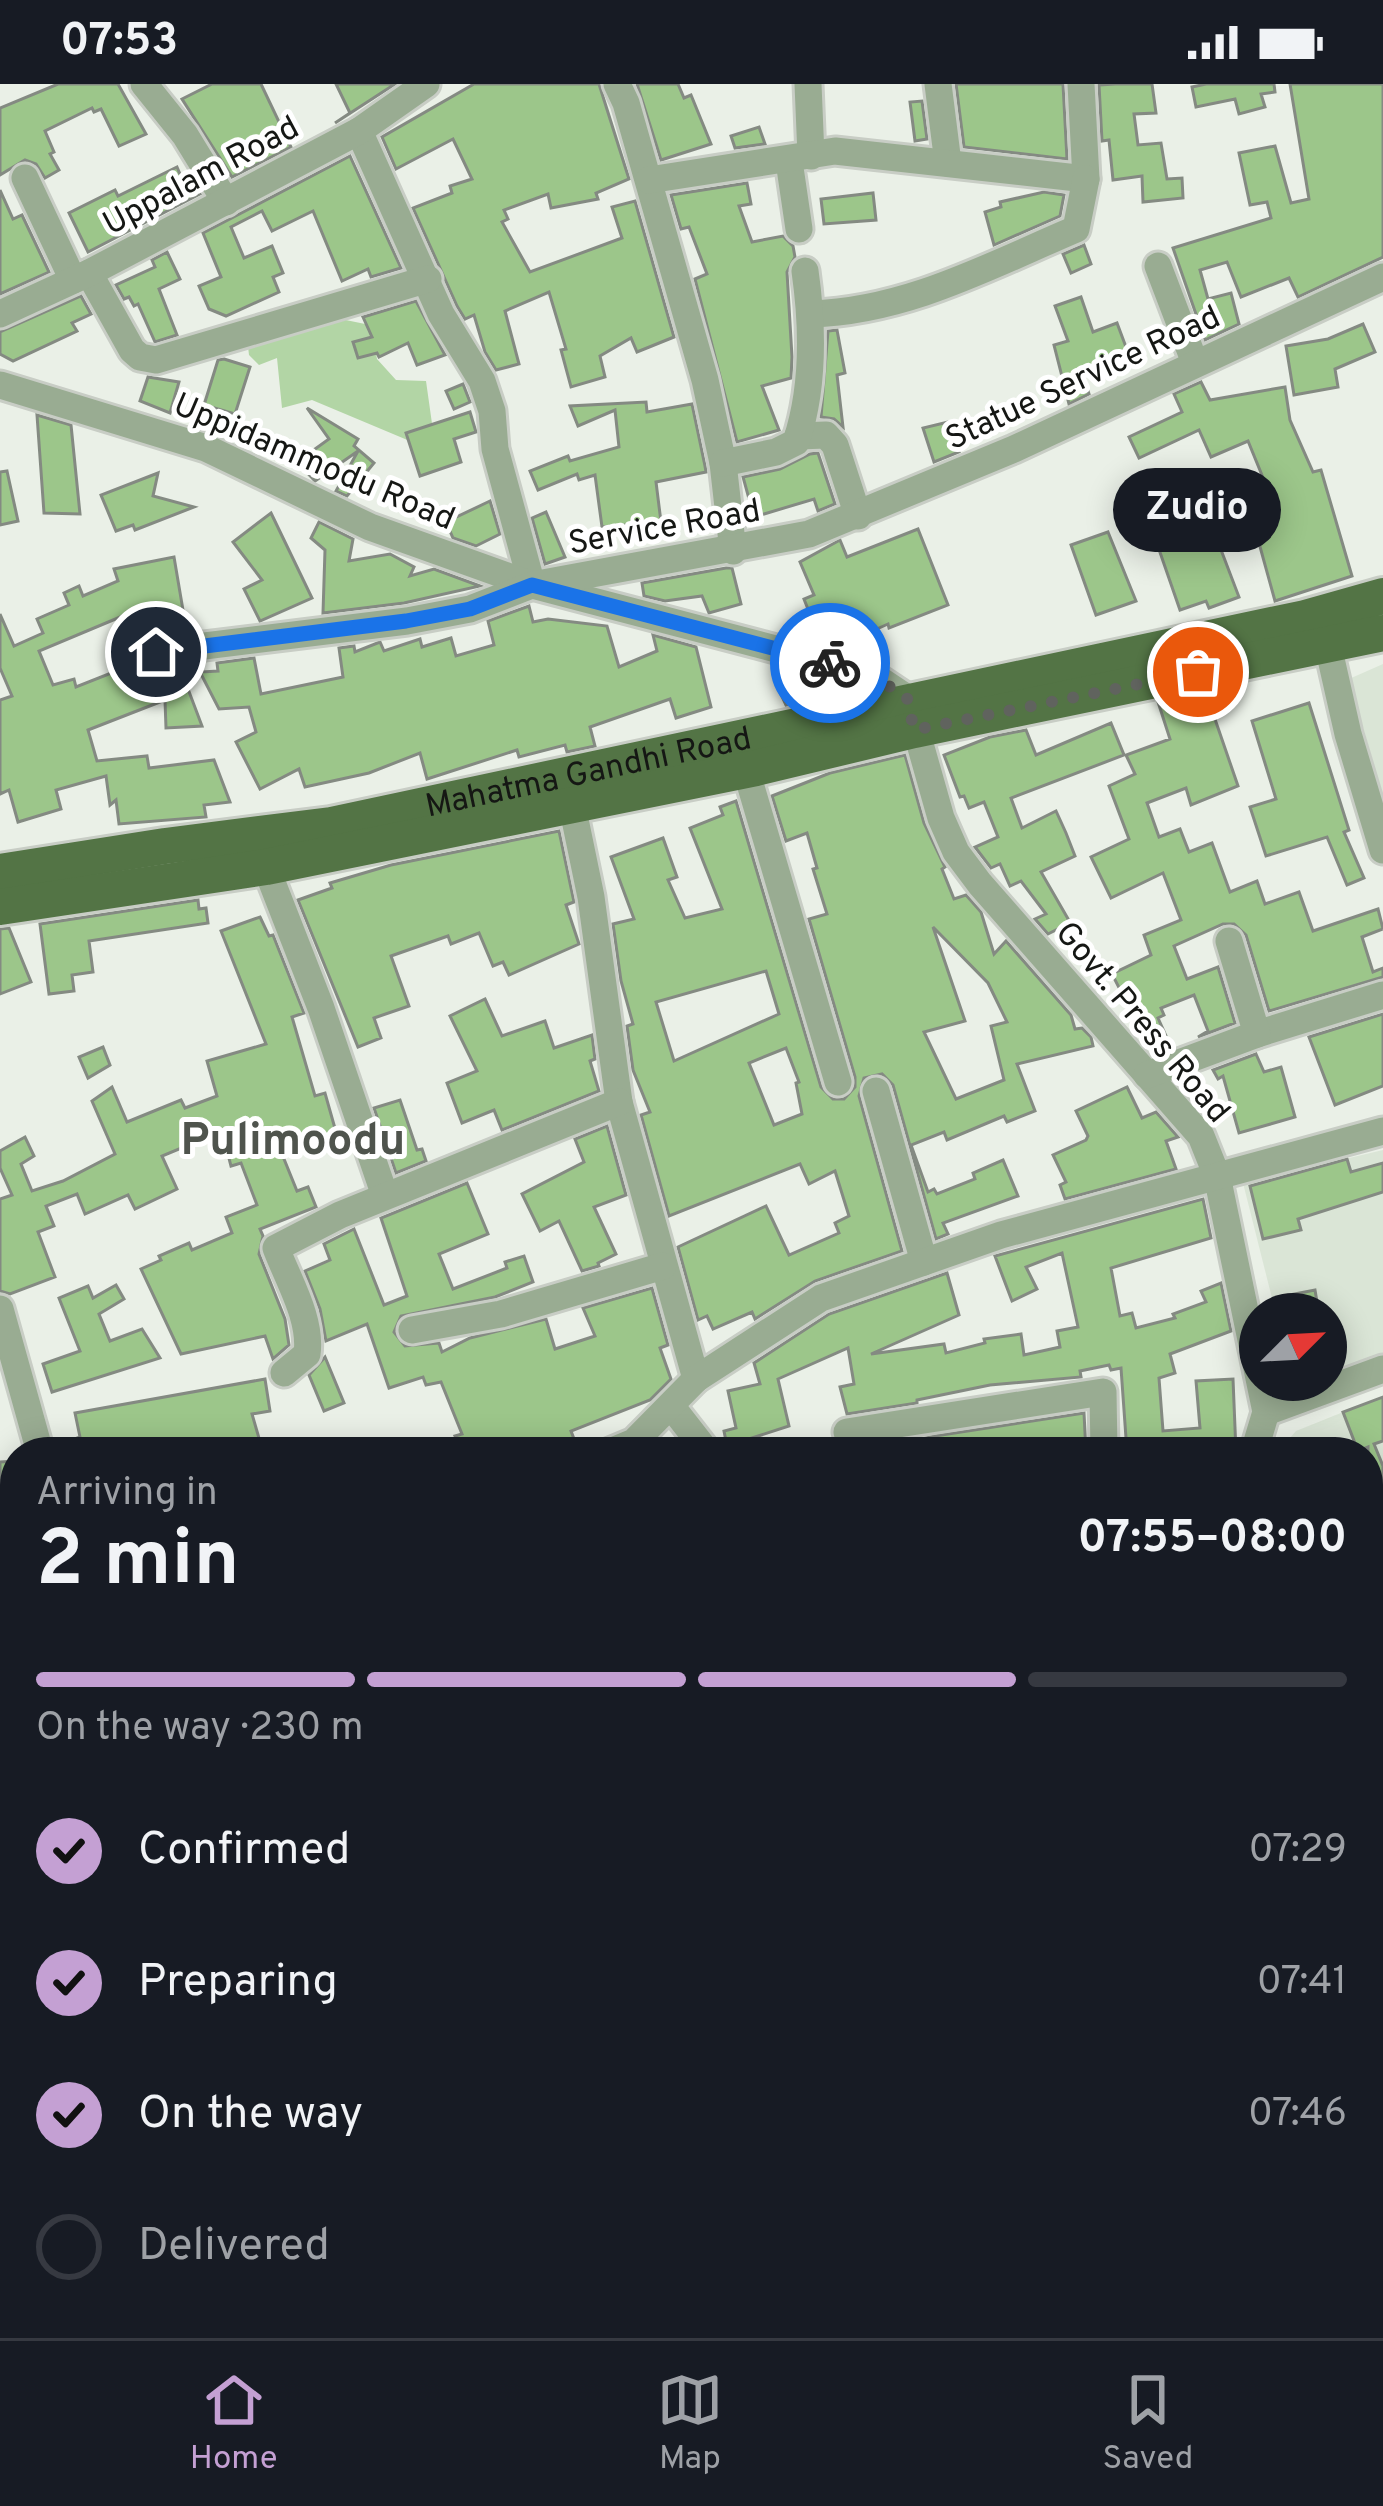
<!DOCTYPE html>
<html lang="en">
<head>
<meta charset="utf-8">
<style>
  body { margin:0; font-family:Overpass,sans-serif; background:#20242c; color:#f1f3f6; height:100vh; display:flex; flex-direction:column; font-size:45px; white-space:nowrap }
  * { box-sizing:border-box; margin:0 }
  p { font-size:39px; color:#9ea1a6 }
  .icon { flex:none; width:66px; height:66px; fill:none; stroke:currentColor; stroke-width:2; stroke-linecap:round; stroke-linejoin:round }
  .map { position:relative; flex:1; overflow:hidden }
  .panel { position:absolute; left:0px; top:1353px; width:1383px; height:903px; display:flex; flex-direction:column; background:#171b24; border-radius:48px 48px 0 0; box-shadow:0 6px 30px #0003 }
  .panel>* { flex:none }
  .needle { width:78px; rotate:66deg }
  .controls { position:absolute; left:1239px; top:1209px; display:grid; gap:24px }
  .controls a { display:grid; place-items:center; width:108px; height:108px; border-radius:50%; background:#171b24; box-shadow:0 6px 30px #0003; font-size:60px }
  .pin { position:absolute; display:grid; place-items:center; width:102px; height:102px; color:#fff; margin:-51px; border:6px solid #fff; border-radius:50%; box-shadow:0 3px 12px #0007 }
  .courier { position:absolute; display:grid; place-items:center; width:120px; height:120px; margin:-60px; border:9px solid #1a73e8; border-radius:50%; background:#fff; color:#222; box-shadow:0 3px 15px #0007 }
  .bubble { position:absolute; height:84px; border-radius:42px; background:#171b24; box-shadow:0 6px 30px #0003; font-size:39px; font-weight:700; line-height:84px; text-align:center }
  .overview em { font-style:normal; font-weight:700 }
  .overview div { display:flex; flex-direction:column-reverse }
  .overview { display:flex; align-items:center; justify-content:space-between; height:204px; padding:0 36px }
  h1 { font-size:78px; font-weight:700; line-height:90px }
  .bar { display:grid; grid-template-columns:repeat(4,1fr); gap:18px 12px; align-content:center; height:144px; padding:0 36px }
  .bar i { height:15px; border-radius:9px; background:#363941 }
  .bar .active { background:#c4a0d3 }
  .bar p { grid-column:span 4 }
  ol { padding:0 36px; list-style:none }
  li { display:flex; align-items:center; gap:36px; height:132px }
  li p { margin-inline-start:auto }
  li .icon { padding:12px; border-radius:50%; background:#c4a0d3; color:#111; stroke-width:4 }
  li:last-child { color:#9ea1a6 }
  li i { width:66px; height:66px; border:6px solid #363941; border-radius:50% }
  .status { display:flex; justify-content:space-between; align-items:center; height:84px; padding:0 60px; background:#171b24; direction:ltr }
  .status svg { height:33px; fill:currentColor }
  .dock { display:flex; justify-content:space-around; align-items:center; height:168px; border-top:3px solid #363941; background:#171b24; font-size:33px; color:#9ea1a6 }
  .dock a { display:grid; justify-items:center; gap:6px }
  .dock .active { color:#c4a0d3 }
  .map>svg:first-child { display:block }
  .built { fill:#dae5d6 }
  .green { fill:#b2d5a5 }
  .building { fill:#9cc68a; stroke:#848a82; stroke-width:3; fill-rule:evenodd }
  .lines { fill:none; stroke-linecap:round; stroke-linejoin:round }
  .minor-casing { stroke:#c8cdc5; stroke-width:33 }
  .major-casing { stroke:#c8cdc5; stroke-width:42 }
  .minor { stroke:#99ac92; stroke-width:27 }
  .major { stroke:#537445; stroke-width:36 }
  .done { stroke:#60635e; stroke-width:12; stroke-dasharray:0 21.6 }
  .route { stroke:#1a73e8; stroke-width:15 }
  .labels { text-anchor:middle; stroke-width:10; stroke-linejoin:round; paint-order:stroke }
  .street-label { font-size:33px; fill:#151714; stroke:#fff }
  .district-label { font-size:45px; font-weight:bold; fill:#4f544d; stroke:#fff }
</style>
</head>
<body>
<div class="status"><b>07:53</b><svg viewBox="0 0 49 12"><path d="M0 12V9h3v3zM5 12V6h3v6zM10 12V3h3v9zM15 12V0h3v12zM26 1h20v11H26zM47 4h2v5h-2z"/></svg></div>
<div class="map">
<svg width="1383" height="2254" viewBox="0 0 1383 2254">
  <rect width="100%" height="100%" fill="#eaf0e7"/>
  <g class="built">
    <path d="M1383,580V712L1349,595Z"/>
    <path d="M1383,1066V1269L1326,1291V1230H1276L1243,1099Z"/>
    <path d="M1383,1312V1962L1368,1963V1368H1278L1296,1347Z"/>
    <path d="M315,2241H417L423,2254H316Z"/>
  </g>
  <path class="green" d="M331,233L370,241L377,275L396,296L426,297L436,368L312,316L282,324L277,274L259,281L249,271L247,254Z"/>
  <g class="building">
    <path d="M58,0H118L146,50L119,62L101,25L94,28L92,24L45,47L54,68L50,70L59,86L45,94L36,80L25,76L0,91V24Z"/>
    <path d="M212,0H261L291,63L232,93L182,15Z"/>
    <path d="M336,0H395L335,39L350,29Z"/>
    <path d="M474,0H599L629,95L596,109L598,115L551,124L548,110L504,126L508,135L502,138L530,188L622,154L612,123L635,117L674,253L637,268L631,254L600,272L605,293L571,303L561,266L566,265L549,208L505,227L519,280L496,286L485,268L474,231L465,235L457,222L413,124L452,109L450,102L472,95L453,55L396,85L382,53Z"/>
    <path d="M637,0H678L684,14L691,11L711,60L661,76Z"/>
    <path d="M956,0H1063L1067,75L964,63Z"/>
    <path d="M1115,0H1152L1156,29L1134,30L1138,61L1161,59L1167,95L1182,94L1183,114L1143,118L1142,92L1113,96L1109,56L1102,57L1099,1Z"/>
    <path d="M1206,0H1274L1275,8L1261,10L1265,23L1239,30L1235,15L1196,23L1192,3Z"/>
    <path d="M1290,0H1383V173L1298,213L1289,194L1241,213L1227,178L1200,186L1208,215L1231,209L1239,240L1205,256L1173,164L1271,134L1267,118L1250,121L1239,69L1275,62L1291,119L1309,115Z"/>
    <path d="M922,17L927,55L915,57L910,18Z"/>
    <path d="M759,43L765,60L735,64L731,52Z"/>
    <path d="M350,72L401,184L371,193L368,185L342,197L313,127L272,147L262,127L231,143L244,174L272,162L283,189L273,193L279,208L226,232L209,225L199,202L221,193L203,149Z"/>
    <path d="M177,83L183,97L190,93L200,110L88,168L69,129L115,106L118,112Z"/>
    <path d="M747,99L751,120L739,122L752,158L783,152L793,162L795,173L787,188L792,273L791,294L762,302L779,346L737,358L695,195L707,190L689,143L681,145L671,111Z"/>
    <path d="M0,106L13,135L22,131L49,188L0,210Z"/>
    <path d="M1044,108L1064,111L1060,132L994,161L985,128L1001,123L1000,118Z"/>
    <path d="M873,109L876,136L824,140L821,115Z"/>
    <path d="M1084,161L1091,180L1071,189L1063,170Z"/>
    <path d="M167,168L180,195L159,205L177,251L155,258L138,220L134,222L129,213L124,215L116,201L155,183L152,176Z"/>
    <path d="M81,212L91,230L72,239L77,247L13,277L0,270V248Z"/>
    <path d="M1081,213L1093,248L1117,239L1129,271L1082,288L1089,310L1069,320L1054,261L1068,257L1055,222Z"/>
    <path d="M416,217L445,271L417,281L408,259L379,273L377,269L358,274L353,258L372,253L363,233Z"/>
    <path d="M1363,240L1375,268L1335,285L1338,303L1294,311L1286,262L1328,255Z"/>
    <path d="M837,246L845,289L837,291L843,343L834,335L821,333L828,247Z"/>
    <path d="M224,275L250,283L235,330L204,321L218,276Z"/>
    <path d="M148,293L179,298L170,329L140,317Z"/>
    <path d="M1201,298L1210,316L1285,303L1290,336L1313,388L1321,386L1352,492L1275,517L1246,412L1268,406L1248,357L1211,373L1199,346L1139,374L1129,353L1182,328L1174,310Z"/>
    <path d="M463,300L470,318L454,325L446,307Z"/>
    <path d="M646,318L647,328L692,320L705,382L706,388L656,398L661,438L602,443L595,391L579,396L577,390L538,406L530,387L568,372L570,377L619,363L615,326L578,342L570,322Z"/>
    <path d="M307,324L358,355L354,362L374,379L347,412L336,407L358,367L315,397L297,378L329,355Z"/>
    <path d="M470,328L476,348L454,355L461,378L420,392L406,349Z"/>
    <path d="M37,331L71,341L80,430L44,429Z"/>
    <path d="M948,338L959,368L934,378L923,344Z"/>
    <path d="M818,369L835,420L818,427L814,415L754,433L743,393L780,385L810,370Z"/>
    <path d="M7,387L18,437L0,441V388Z"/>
    <path d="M158,389L153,412L194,423L135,446L133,441L116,447L101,411Z"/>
    <path d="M490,417L500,450L476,462L453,454L446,438Z"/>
    <path d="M1167,421L1177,450L1210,437L1239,513L1209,524L1206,517L1180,526L1146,428Z"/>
    <path d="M546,428L565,473L545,480L532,434Z"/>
    <path d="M271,429L312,514L260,537L244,505L262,496L233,458Z"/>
    <path d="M319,438L353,455L349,477L390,470L414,483L410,492L434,485L480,502L404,519L323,529L325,466L311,454Z"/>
    <path d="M918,445L948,521L889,544L888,540L848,558L850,563L845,565L821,558L804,515L814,511L800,478L840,456L847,473Z"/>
    <path d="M1108,448L1136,517L1096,531L1071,461Z"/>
    <path d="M174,473L184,532L127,545L125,531L39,567L53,601L74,595L76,603L139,578L144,591L182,589L202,642L166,644L165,616L88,646L97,677L147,672L149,684L214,676L230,718L204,721L206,733L119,740L116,716L110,721L106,692L56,706L61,725L18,738L9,706L0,710V616L12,612L0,584V530L14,562L43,549L37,535L69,521L64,509L79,502L83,512L118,497L114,485Z"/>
    <path d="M726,484H732L741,520L709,529L702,512L665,517L644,512L642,499Z"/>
    <path d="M529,522L533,538L548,535L607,542L619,583L657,567L653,551L696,563L711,623L676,634L670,615L590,643L595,662L567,668L565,661L519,673L517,666L427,695L420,669L369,689L305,703L299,685L260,705L236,658L256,648L249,623L219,625L200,588L218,587L217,579L254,574L261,610L343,593L339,564L354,562L355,568L380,558L384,567L420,555L422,563L451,554L456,572L494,561L488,537Z"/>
    <path d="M787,587L822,596V614L786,621L778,604Z"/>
    <path d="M1206,609L1238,702L1191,721L1186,704L1147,719L1159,753L1180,745L1189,768L1212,759L1230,808L1257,797L1265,820L1299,808L1313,847L1378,825L1383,845L1362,853L1373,888L1383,884V893L1269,927L1246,851L1234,840H1223L1174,862L1187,895L1218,883L1235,939L1198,953L1208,947L1194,911L1161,924L1164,931L1158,934L1171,963L1153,970L1112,890L1151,871L1144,851L1181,836L1163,789L1111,814L1091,773L1129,755L1109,702L1135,690L1126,671L1170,655L1158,618Z"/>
    <path d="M1309,619L1349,746L1344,748L1364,794L1347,801L1327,753L1266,772L1250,723L1276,715L1252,637Z"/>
    <path d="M1111,639L1124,671L1011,714L1022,744L1056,727L1066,749L1075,772L1041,788L1086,866L1077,871L1058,845L1048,850L1035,835L1046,830L1021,797L1010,802L1000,780L991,784L975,763L998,753L984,718L969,724L964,712L960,713L944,671L990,653L1026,646L1036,671Z"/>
    <path d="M905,671L924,739L945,783L942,785L954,815L966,811L981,828L994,870L1006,857L1071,931L1075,945L1082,944L1091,953L1093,962L1017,980L1035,1027L1007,1038L1004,1032L947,1056L944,1048L911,1061L928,1108L934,1105L937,1110L975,1095L973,1089L1003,1076L1018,1112L943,1139L948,1150L936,1155L893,1001L882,990L864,994L859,1012L902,1167L815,1197L755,1235L752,1228L713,1245L707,1232L698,1236L678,1163L766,1122L789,1171L839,1149L835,1139L849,1132L835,1087L809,1100L800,1080L669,1132L641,1031L650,1028L633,986L627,942L633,940L621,897L613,840L634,835L611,773L663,754L677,793L668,796L685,834L722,825L690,744L723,731L720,723L736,717L821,1003L833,1015H844L855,1003V993L809,835L827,830L813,785L817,784L807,749L786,757L772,712L830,689ZM933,843L988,899L1007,938L991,942L1004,996L956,1015L924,948L965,937ZM766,887L779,930L674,977L656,918ZM786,964L799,998L796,999L802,1030L774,1041L749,979Z"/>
    <path d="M559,747L574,818L566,821L579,860L509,891L503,878L493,882L479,849L451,860L448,852L391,872L409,922L374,934L381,954L358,963L298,816L332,804L330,799L391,781Z"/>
    <path d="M198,816L199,825L206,824L208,839L89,857L93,888L72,891L74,907L49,910L40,840Z"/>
    <path d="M260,833L269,852L273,851L304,929L292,933L315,1012L325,1009L338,1055L282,1070L297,1107L308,1103L316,1123L260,1145L263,1152L259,1170L285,1235L289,1261L273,1275L265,1252L181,1270L141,1185L161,1176L159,1172L189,1159L192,1166L232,1149L226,1133L257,1121L241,1079L231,1082L222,1047L162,1072L177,1105L135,1125L128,1111L85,1130L77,1110L46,1122L54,1142L38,1148L55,1193L10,1210L0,1207V1115L12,1111L0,1084V1067L25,1053L34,1072L21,1080L32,1107L63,1097L115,1070L92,1017L112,1003L127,1038L181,1016L185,1024L217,1012L207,977L266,960L221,847Z"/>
    <path d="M9,844L31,898L0,910V845Z"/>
    <path d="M485,915L502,952L545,937L554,964L592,951L595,975L590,977L599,1007L502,1046L494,1026L462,1039L447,999L477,987L450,932Z"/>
    <path d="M1383,930V1002L1335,1021L1309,953Z"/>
    <path d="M103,963L110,981L88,994L79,973Z"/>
    <path d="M1256,970L1264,988L1281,983L1295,1033L1239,1049L1223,992L1218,995L1213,986Z"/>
    <path d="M1127,1003L1142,1034L1156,1028L1178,1053L1166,1057L1176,1085L1065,1115L1060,1101L1066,1098L1053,1071L1086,1056L1088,1052L1076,1027Z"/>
    <path d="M400,1016L417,1066L422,1065L426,1077L396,1089L374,1024Z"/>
    <path d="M607,1042L626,1111L594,1123L616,1170L598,1179L599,1182L582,1187L559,1137L540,1147L522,1110L584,1078L575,1055Z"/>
    <path d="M1347,1075L1351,1088L1383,1079V1108L1298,1135L1301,1146L1263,1155L1250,1102Z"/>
    <path d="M467,1099L488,1150L439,1170L453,1205L507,1184L505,1178L524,1172L533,1198L495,1213L401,1232L394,1248L405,1262L439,1259L442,1268L470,1254L546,1235L555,1265L595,1252L583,1224L652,1204L668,1261L660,1264L671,1295L650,1316L571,1347L579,1368H462L455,1352L462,1350L441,1298L426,1301L423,1293L389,1304L367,1240L326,1257L320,1225L305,1187L330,1176L324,1160L354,1145L384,1221L407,1212L381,1134Z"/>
    <path d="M1203,1115L1211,1154L1111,1184L1120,1232L1132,1229L1136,1244L1175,1234L1173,1230L1206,1218L1201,1207L1221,1199L1231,1247L1170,1270L1175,1289L1159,1294L1163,1347L1200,1344L1196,1297L1233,1295L1236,1368H1127L1121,1284L1111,1286L1109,1281L1080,1287L1081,1293L990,1301L917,1316V1319L847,1330L840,1303L854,1300L848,1264L778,1295L789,1342L727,1362L724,1347L736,1344L728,1307L760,1300L754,1279L829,1230L947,1189L959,1231L871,1270L944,1260L946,1269L985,1259L984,1255L1021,1250L1024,1271L1060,1263L1057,1247L1078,1243L1062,1169L1026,1183L1037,1205L1012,1217L995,1172Z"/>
    <path d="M116,1201L124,1215L99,1230L110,1257L142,1245L160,1274L52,1308L43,1280L80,1267L59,1214L88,1202L93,1214Z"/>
    <path d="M1315,1206L1319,1230H1276L1274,1214Z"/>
    <path d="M325,1273L344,1319L324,1327L309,1291Z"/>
    <path d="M265,1295L270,1327L252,1330L263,1368H58L57,1362L80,1353L75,1329Z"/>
    <path d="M1383,1313V1357L1374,1360L1383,1382L1382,1460L1368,1425V1363L1358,1367L1343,1328Z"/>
    <path d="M1084,1329L1086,1368H896L895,1361L935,1352Z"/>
    <path d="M15,1377V1499L0,1500V1378Z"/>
    <path d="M15,1535V1571L0,1576V1536Z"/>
    <path d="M15,1678V1803L2,1807L0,1683Z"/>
    <path d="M1383,1831V1925L1368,1926V1832Z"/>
    <path d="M9,1844L15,1856V1919L0,1925V1846Z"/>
    <path d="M15,1961V1990L0,1994V1965Z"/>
    <path d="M0,2005H6L15,2041V2076L0,2080Z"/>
    <path d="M1383,2023V2079L1368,2083V2028Z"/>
    <path d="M15,2170V2218L5,2219L0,2172Z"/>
  </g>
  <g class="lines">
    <g class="minor-casing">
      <g id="minor">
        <path d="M144,0L185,51L226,118"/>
        <path d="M617,0L626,19L705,296L723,379L733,467"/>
        <path d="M808,0L811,72"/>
        <path d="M938,0L948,79"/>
        <path d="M359,47L441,230L482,297L492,327L495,365L532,501"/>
        <path d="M789,77L799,145"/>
        <path d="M25,94L73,196"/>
        <path d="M649,96L835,67L1086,95L1081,0"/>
        <path d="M1158,182L1195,279"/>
        <path d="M89,189L132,266L140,273L156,276L428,195"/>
        <path d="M0,230L89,189L359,47L426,0"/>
        <path d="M811,230C907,227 989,182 1076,145L1086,95"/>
        <path d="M0,301L206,364L370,443L532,501L871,590L907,614L941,734L956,768L980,800L1201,1052L1217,1092L1266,1328L1254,1368"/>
        <path d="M798,352L826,351L835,361L858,432"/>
        <path d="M723,379L776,368L796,358C814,304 813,243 805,187"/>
        <path d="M1324,544L1348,650L1383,766"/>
        <path d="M156,568L407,537L470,525L532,501L809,450L1014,365L1383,193"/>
        <path d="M746,686L838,998"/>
        <path d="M572,721L591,813L619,1018L696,1295"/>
        <path d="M266,783L321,924L385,1112"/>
        <path d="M1257,950L1383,911"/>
        <path d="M1147,991L1257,950L1229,857"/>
        <path d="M876,1007L924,1178"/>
        <path d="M0,1225L40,1368"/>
        <path d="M412,1246L501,1230L663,1182"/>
        <path d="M284,1289L307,1270C312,1235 288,1196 276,1164L340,1131L619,1018"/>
        <path d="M672,1323L707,1368"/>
        <path d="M1266,1328L1383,1285"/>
        <path d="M847,1348L1103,1308L1104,1368"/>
        <path d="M610,1368L634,1358L696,1295L821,1214L1001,1151L1383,1047"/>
        <path d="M0,1518L15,1517"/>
        <path d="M0,1665L15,1659"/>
        <path d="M0,1828L15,1821"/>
        <path d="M1368,1976L1383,1974"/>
        <path d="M1368,2102L1383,2097"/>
        <path d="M0,2240L53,2254"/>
        <path d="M517,2241L521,2254"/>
        <path d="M871,2241L877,2254"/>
        <path d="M115,2254L119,2241"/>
        <path d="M626,2254L668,2241"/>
        <path d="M905,2254L944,2241"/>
        <path d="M1172,2254V2241"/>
      </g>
    </g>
    <g class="major-casing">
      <g id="major">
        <path id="s1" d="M0,788L165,762L331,741L1305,534L1383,512"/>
        <path d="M0,823L266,783L756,684L914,646L1383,549"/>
      </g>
    </g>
    <use href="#minor" class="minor"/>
    <use href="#major" class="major"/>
  </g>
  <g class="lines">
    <path class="done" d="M830,579L871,590L907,614L914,646L1198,588"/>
    <path class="route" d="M156,568L406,537L470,525L532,501L830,579"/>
  </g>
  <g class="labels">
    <g class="street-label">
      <text transform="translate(200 90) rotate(-28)" y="12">Uppalam Road</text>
      <text transform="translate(1082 292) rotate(-25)" y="12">Statue Service Road</text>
      <text transform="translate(315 376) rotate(23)" y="12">Uppidammodu Road</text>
      <text transform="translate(664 441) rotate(-10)" y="12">Service Road</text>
      <text dy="12" stroke="none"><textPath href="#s1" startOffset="597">Mahatma Gandhi Road</textPath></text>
      <text transform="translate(1144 937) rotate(50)" y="12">Govt. Press Road</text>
    </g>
    <g class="district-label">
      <text x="293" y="1070">Pulimoodu</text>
    </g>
  </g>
</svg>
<div class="controls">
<a><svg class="needle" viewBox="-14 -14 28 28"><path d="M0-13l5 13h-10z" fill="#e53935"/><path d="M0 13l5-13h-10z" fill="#9ea1a6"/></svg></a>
</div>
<div class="pin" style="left:1198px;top:588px;background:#ea580c"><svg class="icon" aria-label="bag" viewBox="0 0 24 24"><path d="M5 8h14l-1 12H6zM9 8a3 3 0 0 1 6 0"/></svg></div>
<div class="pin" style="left:156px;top:568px;background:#1f2937"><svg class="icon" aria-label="home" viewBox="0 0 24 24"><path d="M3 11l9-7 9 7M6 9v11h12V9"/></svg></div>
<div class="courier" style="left:830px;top:579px"><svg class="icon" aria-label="bike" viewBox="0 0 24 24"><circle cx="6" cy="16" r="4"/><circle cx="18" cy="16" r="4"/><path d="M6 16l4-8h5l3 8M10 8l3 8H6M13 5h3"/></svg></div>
<div class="bubble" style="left:1113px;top:384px;width:168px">Zudio</div>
<section class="panel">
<div class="overview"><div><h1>2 min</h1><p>Arriving in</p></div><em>07:55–08:00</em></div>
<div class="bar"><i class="active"></i><i class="active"></i><i class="active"></i><i></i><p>On the way · 230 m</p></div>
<ol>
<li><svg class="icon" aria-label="check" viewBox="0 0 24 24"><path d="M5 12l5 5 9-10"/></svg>Confirmed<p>07:29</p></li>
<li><svg class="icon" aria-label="check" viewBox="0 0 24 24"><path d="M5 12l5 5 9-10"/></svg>Preparing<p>07:41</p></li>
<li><svg class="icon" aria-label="check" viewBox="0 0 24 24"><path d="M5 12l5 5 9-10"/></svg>On the way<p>07:46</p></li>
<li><i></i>Delivered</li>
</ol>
</section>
</div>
<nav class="dock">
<a class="active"><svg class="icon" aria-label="home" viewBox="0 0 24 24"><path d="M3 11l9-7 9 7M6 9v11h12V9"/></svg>Home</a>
<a><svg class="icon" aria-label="map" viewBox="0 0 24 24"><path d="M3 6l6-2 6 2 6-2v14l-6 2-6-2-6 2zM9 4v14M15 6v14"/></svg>Map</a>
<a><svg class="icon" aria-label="saved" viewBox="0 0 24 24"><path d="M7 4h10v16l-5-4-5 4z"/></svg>Saved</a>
</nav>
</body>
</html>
